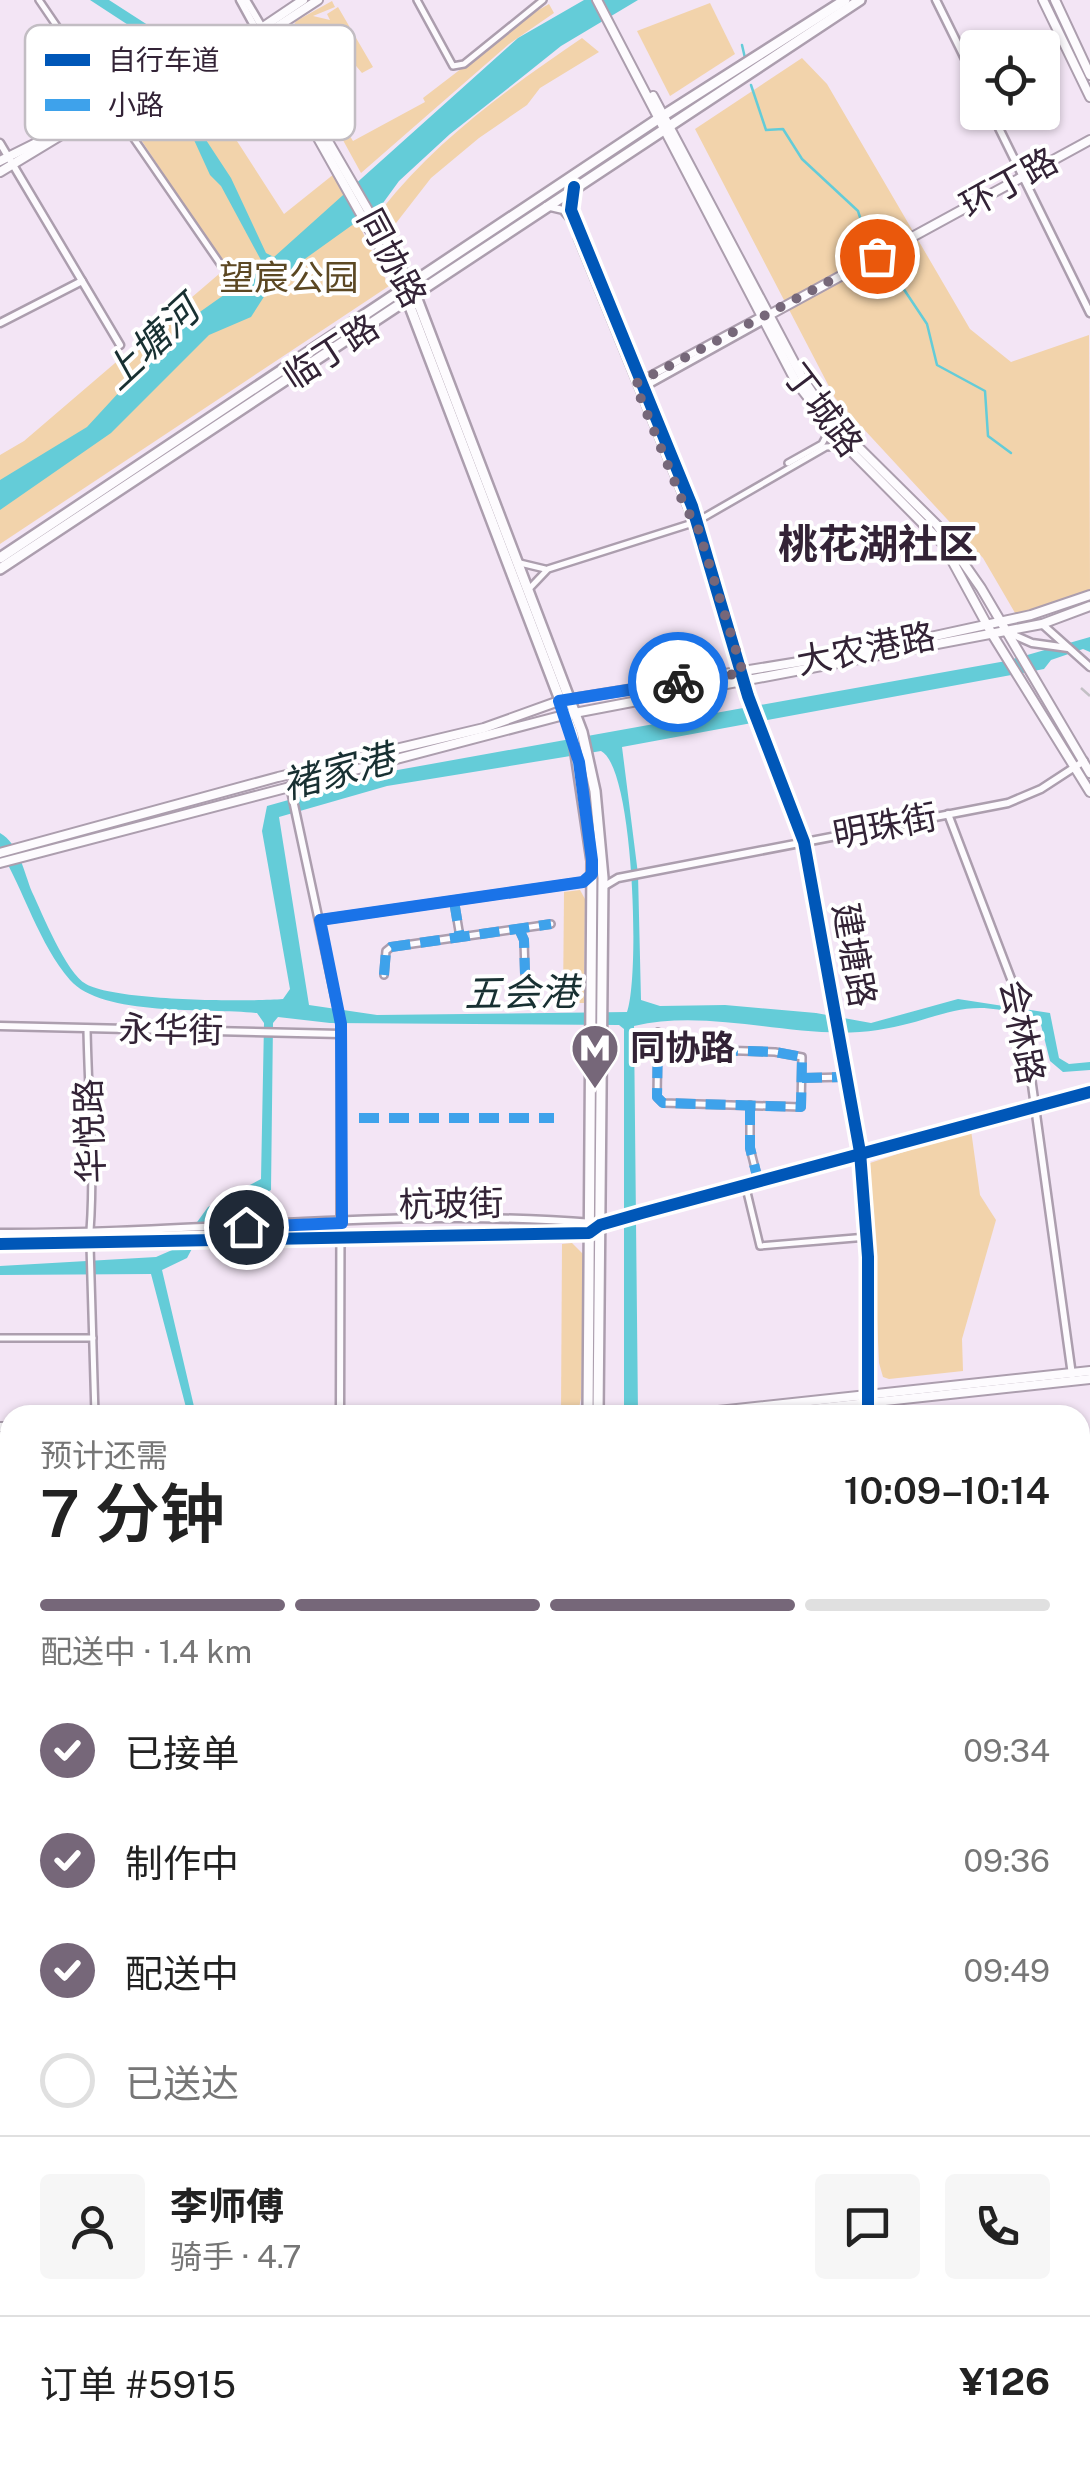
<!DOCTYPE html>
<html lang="zh">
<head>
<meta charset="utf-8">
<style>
  body { margin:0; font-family:"Public Sans","Noto Sans SC",sans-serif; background:#f6f6f6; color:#222; height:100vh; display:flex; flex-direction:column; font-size:38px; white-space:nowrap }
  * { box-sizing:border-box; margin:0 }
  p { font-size:32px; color:#767676 }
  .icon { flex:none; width:55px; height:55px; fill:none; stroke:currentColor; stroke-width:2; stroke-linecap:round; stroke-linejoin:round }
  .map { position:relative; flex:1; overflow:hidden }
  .sheet { position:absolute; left:0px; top:1405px; width:1090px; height:1062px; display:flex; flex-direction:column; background:#fff; border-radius:30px 30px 0 0; box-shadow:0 2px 8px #0004 }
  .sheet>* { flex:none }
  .tools { position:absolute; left:960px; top:30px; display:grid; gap:20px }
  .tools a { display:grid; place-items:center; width:100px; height:100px; border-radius:10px; background:#fff; box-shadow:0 2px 8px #0004; font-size:50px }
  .pin { position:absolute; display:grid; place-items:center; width:85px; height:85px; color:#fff; margin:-42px; border:5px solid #fff; border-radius:50%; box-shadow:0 2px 10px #0007 }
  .courier { position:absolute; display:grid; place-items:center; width:100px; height:100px; margin:-50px; border:8px solid #1a73e8; border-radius:50%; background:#fff; color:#222; box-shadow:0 2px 12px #0007 }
  .head em { font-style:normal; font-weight:600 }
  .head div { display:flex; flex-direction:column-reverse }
  .head { display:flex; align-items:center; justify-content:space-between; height:170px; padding:0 40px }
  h1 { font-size:65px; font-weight:600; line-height:75px }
  .bar { display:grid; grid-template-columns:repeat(4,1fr); gap:15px 10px; align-content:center; height:120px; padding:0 40px }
  .bar i { height:12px; border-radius:8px; background:#e0e0e0 }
  .bar .current { background:#766779 }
  .bar p { grid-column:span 4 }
  .line { display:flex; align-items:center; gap:25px; padding:0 40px; border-top:2px solid #e0e0e0 }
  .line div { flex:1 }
  .round { display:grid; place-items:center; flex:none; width:105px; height:105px; border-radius:10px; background:#f6f6f6 }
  ol { padding:0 40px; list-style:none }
  li { display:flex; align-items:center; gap:30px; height:110px }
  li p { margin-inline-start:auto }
  li .icon { padding:10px; border-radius:50%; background:#766779; color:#fff; stroke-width:4 }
  li:last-child { color:#767676 }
  li i { width:55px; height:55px; border:5px solid #e0e0e0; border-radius:50% }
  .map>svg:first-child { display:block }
  .green { fill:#f2d3ab }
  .water { fill:#64ccd8; fill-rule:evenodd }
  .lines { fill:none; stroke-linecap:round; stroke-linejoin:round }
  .stream { stroke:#64ccd8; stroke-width:2.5 }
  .canal { stroke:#64ccd8; stroke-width:5 }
  .river { stroke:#64ccd8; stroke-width:9 }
  .minor-tunnel { stroke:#cdbecf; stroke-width:5; stroke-dasharray:5 2.5; stroke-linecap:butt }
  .minor-casing { stroke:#ac9eae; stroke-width:10 }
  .tertiary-casing { stroke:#ac9eae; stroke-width:11 }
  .secondary-casing { stroke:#ac9eae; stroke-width:12 }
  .primary-casing { stroke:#ac9eae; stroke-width:14 }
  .trunk-casing { stroke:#ac9eae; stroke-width:15 }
  .minor { stroke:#fdfbfe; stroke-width:5 }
  .tertiary { stroke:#fdfbfe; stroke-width:6 }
  .secondary { stroke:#fdfbfe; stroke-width:8 }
  .primary { stroke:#fdfbfe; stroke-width:9 }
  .trunk { stroke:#fdfbfe; stroke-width:10 }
  .rail { stroke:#c3c0c5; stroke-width:2.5; stroke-dasharray:12 12; stroke-linecap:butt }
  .tertiary-bridge-casing { stroke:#ac9eae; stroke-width:11; stroke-linecap:butt }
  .trunk-bridge-casing { stroke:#ac9eae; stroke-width:15; stroke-linecap:butt }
  .tertiary-bridge { stroke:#fdfbfe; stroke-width:6 }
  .trunk-bridge { stroke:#fdfbfe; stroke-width:10 }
  .quiet { stroke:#3ea2eb; stroke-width:10; stroke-dasharray:20 10; stroke-linecap:butt }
  .cycleway-casing { stroke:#fff; stroke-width:19 }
  .cycleway { stroke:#0057b8; stroke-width:12 }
  .done { stroke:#766779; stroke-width:10; stroke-dasharray:0 18 }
  .route { stroke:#1a73e8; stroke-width:12 }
  .labels { text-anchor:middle; stroke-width:8; stroke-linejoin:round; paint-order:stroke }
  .street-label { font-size:35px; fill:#332336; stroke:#fff }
  .park-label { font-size:35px; fill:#5c4823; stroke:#fff }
  .poi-label { font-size:35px; font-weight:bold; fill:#332336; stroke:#fff; text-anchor:start }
  .water-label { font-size:38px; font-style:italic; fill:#183032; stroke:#fff }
  .quarter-label { font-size:40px; font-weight:bold; fill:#332336; stroke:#fff }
  .key { fill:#fff; stroke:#c2bdc3; stroke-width:2.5 }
  .key-label { font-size:28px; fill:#332336 }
</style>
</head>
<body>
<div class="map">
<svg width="1090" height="2467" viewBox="0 0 1090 2467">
  <rect width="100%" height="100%" fill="#f3e5f5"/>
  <g class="green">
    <path d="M332,1L335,7L313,16L330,20L327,14L338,7L373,67L362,73L351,60L347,77L332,80L338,90L333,93L312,61L331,95L329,102L353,141L425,102L423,98L535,12L549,4L554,13L509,44L361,173L287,38L296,21Z"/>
    <path d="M710,3L735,54L670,96L637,31Z"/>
    <path d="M582,38L599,52L540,88L527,105L479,138L431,178L393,227L382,209C436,140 510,87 582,38Z"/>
    <path d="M802,58L827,84L970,329L1011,362L1089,335L1090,591L1018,618L983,558L835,398L695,129Z"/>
    <path d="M195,76L284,214L334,174L389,286L0,544V455L24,441L226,268L128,120L132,110Z"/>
    <path d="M580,890L585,899L584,1003H563L564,892Z"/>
    <path d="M971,1130L980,1195L996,1220L962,1339L963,1371L889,1379L883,1377L879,1363L870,1163Z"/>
    <path d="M572,1243L584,1255L581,1398L579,1408L570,1415L561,1413L562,1244Z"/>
  </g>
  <g class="water">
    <path d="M90,0H109L154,29L166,79L231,178L266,253L274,257L518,38L584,0H638L561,46L526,74L450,134L399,181L383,203L295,266L267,292L251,317L209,335L111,433L0,510V480L87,427L180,326L259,270L262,262L221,186L210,175L189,129L160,89L139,32Z"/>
    <path d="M1090,637V652L1083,649L1051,660L1044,669L622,747L638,874L641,1000L660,1006L725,1005L816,1013L871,1023L958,999L1050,1013L1059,1058L1069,1064L1090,1062V1070L1063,1072L1050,1061L1041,1025C970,989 945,1020 878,1030C798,1042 714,1007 634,1026L638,1415H624V1029L619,1025L330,1023L278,1017L273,1023L271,1190L240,1207L209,1217L187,1258L162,1270L196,1415H188L151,1274L0,1275V1266L156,1257L179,1247L208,1207L261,1179L264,1023L257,1013C210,1008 102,1017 70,980C39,944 24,891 0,850V833C19,844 24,872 32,892C42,913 66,973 86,984C116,1001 246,1002 283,999L290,989L262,831L267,806L392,771L1006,661ZM601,751C634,767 640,976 627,1012L377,1015L309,1005L279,817L387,786Z"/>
  </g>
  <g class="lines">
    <g class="stream">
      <path d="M742,45L745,58"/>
      <path d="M751,85L766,130L783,129L802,159L858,211L866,236L878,252"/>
      <path d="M883,258L927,324L937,365L985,391L988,436L1011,453"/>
      <path d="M1080,1799L1090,1778"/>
      <path d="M377,2458L385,2467"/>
    </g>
    <path class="canal" d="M747,2467L750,2458"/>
    <path class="river" d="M1080,2098L1090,2095"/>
    <path class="minor-tunnel" d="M1080,1985L1090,1990"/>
    <g class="minor-casing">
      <g id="minor">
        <path d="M39,0L105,97L114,100"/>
        <path d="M417,0L453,66L464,64L543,0"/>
        <path d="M107,113L119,117L221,265"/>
        <path d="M788,463L822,444L831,427"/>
        <path d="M520,563L545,569"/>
        <path d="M529,589L548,569L696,522L826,447L844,446"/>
        <path d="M454,901L460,937"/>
        <path d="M519,929L524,940L525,974"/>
        <path d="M384,975L386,951L391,947L551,924"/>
        <path d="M87,1028C88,1096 95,1163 90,1231"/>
        <path d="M658,1048L775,1052L802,1057L801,1107L663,1103L657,1097L658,1032"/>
        <path d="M802,1078L846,1077"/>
        <path d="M750,1105V1148L758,1180"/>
        <path d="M745,1184L760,1246L867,1237"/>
        <path d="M90,1245L95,1415"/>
        <path d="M0,1338H93"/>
        <path d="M0,1611H10"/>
        <path d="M0,1671L10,1672"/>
        <path d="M1080,2075H1090"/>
        <path d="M1080,2238L1090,2206"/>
        <path d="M1080,2305L1090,2306"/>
        <path d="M1080,2434L1087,2467"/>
        <path d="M840,2458L846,2467"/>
        <path d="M725,2467L728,2458"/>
        <path d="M759,2467L762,2458"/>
        <path d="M815,2467L817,2458"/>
        <path d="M952,2467L955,2458"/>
        <path d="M997,2467L1000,2458"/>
        <path d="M1038,2467L1040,2458"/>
      </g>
    </g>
    <g class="tertiary-casing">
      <g id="tertiary">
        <path d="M240,0L257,31"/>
        <path d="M246,0L262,27"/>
        <path d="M936,0L978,85"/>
        <path d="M991,112L1090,313"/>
        <path d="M0,143L120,345"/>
        <path d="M573,190L571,210L692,506L748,696"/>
        <path d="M546,206L563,210L569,217"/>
        <path d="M578,238L692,517"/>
        <path d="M0,323L82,281"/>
        <path d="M639,382L764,315"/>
        <path d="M642,388L766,319"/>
        <path d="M1042,624L1090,667"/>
        <path d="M1007,632L1032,643L1068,648"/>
        <path d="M761,731L804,842L860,1152L868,1257V1415"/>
        <path d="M290,786L341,1024L340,1415"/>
        <path d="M948,814L1021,1005L1072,1375"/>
        <path d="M603,887L618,878L1008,803L1041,789L1084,761"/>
        <path d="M320,920L583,882L592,874"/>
        <path d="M0,1026L341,1034"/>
        <path d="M0,1233C197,1234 397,1207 593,1223"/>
        <path d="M0,1244L589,1233L600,1225L642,1213L1090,1092"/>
        <path d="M1080,1582L1090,1585"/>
        <path d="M0,1841L10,1840"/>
      </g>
    </g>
    <g class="secondary-casing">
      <g id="secondary">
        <path d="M597,0L796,382L846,446L943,544L992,634L1090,792"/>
        <path d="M1043,0L1090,97"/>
        <path d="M1055,0L1090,75"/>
        <path d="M264,31L412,286"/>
        <path d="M260,35L404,291"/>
        <path d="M653,96L803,379L829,418L937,525L981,588L1090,773"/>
        <path d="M79,119L257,31L303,0"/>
        <path d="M0,161L58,132"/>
        <path d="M0,172L76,126L266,34L318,0"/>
        <path d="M771,314L1090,140"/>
        <path d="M0,853L278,777L484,728L559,701L866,651L1031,615L1090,595"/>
        <path d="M0,863L564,715L1042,624L1090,606"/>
        <path d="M681,1415L1090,1371"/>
        <path d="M755,1415L1090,1379"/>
        <path d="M0,1427H10"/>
        <path d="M0,1436L10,1435"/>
        <path d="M1080,1623L1090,1604"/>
        <path d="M1080,1638L1090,1620"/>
        <path d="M0,1981L10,1980"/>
        <path d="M0,2005L10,2004"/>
        <path d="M555,2467L556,2458"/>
        <path d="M564,2467L565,2458"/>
      </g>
    </g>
    <g class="primary-casing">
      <g id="primary">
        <path d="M412,286L582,732L595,791L603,878L598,1415"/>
        <path d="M404,291L573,734L592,861L588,1415"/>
        <path d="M0,558L658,119L845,0"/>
        <path d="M0,569L860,0"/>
        <path d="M1090,2338L1085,2376L1090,2424"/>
      </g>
    </g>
    <g class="trunk-casing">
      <g id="trunk">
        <path d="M1080,1890L1090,1889"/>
        <path d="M0,1989L10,1988"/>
        <path d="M0,1999L10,1997"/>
      </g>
    </g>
    <use href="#minor" class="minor"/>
    <use href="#tertiary" class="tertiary"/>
    <use href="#secondary" class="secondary"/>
    <use href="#primary" class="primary"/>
    <use href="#trunk" class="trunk"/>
    <g class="rail">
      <path d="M1081,688L1090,696"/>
      <path d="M1080,1700L1090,1680"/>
      <path d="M1080,1765L1090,1759"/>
      <path d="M1080,1962L1090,1950"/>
      <path d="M1080,1996L1090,1980"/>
      <path d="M155,2467L162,2458"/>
      <path d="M876,2467L880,2458"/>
    </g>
    <g class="tertiary-bridge-casing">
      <path id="tertiary-bridge" d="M748,696L761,731"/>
    </g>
    <g class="trunk-bridge-casing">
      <path id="trunk-bridge" d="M1080,1881L1090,1880"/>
    </g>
    <use href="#tertiary-bridge" class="tertiary-bridge"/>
    <use href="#trunk-bridge" class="trunk-bridge"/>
    <g class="quiet">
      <path d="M454,901L460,937"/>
      <path d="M519,929L524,940L525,974"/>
      <path d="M384,975L386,951L391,947L551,924"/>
      <path d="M658,1048L775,1052L802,1057L801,1107L663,1103L657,1097L658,1032"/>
      <path d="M802,1078L846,1077"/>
      <path d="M750,1105V1148L758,1180"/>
      <path d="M359,1118H554"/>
    </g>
    <g class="cycleway-casing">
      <g id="cycleway">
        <path d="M574,187L571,210L692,506L748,696L804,842L860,1152L868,1257V1415"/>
        <path d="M0,1244L589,1233L600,1225L642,1213L1090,1092"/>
      </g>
    </g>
    <use href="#cycleway" class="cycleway"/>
  </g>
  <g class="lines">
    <path class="done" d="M678,682L743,673L696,522L686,510L635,384L877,256"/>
    <path class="route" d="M246,1227L342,1223L341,1024L320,920L583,882L592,874V860L579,762L559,701L678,682"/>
  </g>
  <defs>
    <g id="metro-pin" transform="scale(2.5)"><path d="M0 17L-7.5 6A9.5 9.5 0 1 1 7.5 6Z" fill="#766779" stroke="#fff"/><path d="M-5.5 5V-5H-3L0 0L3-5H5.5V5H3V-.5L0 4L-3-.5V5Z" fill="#fff"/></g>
  </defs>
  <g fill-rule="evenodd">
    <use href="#metro-pin" x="595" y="1048"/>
  </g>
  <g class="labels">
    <g class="street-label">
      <text transform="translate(1009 183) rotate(-29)" y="12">环丁路</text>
      <text transform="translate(392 258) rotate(62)" y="12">同协路</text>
      <text transform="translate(331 352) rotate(-33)" y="12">临丁路</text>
      <text transform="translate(823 410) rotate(53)" y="12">丁城路</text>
      <text transform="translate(866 649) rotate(-11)" y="12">大农港路</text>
      <text transform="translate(885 826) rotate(-11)" y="12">明珠街</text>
      <text transform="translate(854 955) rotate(80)" y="12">建塘路</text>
      <text transform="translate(171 1030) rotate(1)" y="12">永华街</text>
      <text transform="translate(1022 1032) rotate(79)" y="12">会林路</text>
      <text transform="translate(90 1131) rotate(-92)" y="12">华悦路</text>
      <text transform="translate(451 1204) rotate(-1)" y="12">杭玻街</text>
    </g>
    <g class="park-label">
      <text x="289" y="290">望宸公园</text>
    </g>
    <g class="poi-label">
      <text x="630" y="1060">同协路</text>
    </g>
    <g class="water-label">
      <text transform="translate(151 343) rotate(-43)" y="13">上塘河</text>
      <text transform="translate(338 772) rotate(-15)" y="13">褚家港</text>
      <text transform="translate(521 993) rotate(-1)" y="13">五会港</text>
    </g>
    <g class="quarter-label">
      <text x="878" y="558">桃花湖社区</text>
    </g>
  </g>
  <rect x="25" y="25" width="330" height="115" rx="15" class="key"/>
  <rect x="45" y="54" width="45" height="12" fill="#0057b8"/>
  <rect x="45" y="99" width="45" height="12" fill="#3ea2eb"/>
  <g class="key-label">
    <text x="108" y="70">自行车道</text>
    <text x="108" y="115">小路</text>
  </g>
</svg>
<div class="tools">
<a><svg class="icon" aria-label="locate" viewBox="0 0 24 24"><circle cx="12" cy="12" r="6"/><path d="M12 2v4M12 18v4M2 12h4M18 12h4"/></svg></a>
</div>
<div class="pin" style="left:877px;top:256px;background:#ea580c"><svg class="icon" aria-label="bag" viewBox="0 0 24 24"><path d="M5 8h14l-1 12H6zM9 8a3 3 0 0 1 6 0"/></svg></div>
<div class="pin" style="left:246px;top:1227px;background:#1f2937"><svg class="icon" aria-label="home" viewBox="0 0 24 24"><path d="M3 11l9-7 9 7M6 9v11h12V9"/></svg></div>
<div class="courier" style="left:678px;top:682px"><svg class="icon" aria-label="bike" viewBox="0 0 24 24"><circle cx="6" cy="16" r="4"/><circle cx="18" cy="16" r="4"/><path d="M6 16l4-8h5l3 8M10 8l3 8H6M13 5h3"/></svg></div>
<section class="sheet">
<div class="head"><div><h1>7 分钟</h1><p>预计还需</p></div><em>10:09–10:14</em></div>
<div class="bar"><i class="current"></i><i class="current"></i><i class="current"></i><i></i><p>配送中 · 1.4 km</p></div>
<ol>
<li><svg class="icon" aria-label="check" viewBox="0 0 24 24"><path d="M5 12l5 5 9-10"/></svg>已接单<p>09:34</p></li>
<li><svg class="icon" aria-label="check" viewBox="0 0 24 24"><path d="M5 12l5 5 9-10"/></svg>制作中<p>09:36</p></li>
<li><svg class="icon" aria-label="check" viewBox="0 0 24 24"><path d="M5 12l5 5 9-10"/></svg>配送中<p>09:49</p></li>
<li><i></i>已送达</li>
</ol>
<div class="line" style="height:180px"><a class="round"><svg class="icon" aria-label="person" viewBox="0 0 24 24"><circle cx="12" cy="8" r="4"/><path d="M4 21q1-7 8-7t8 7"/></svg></a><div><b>李师傅</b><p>骑手 · 4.7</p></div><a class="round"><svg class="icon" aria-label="chat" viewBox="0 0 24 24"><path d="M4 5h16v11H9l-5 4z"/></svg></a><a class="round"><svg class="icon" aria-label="phone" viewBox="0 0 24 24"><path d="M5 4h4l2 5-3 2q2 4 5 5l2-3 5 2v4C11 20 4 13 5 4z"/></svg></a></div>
<div class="line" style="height:130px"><div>订单 #5915</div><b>¥126</b></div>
</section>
</div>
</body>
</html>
